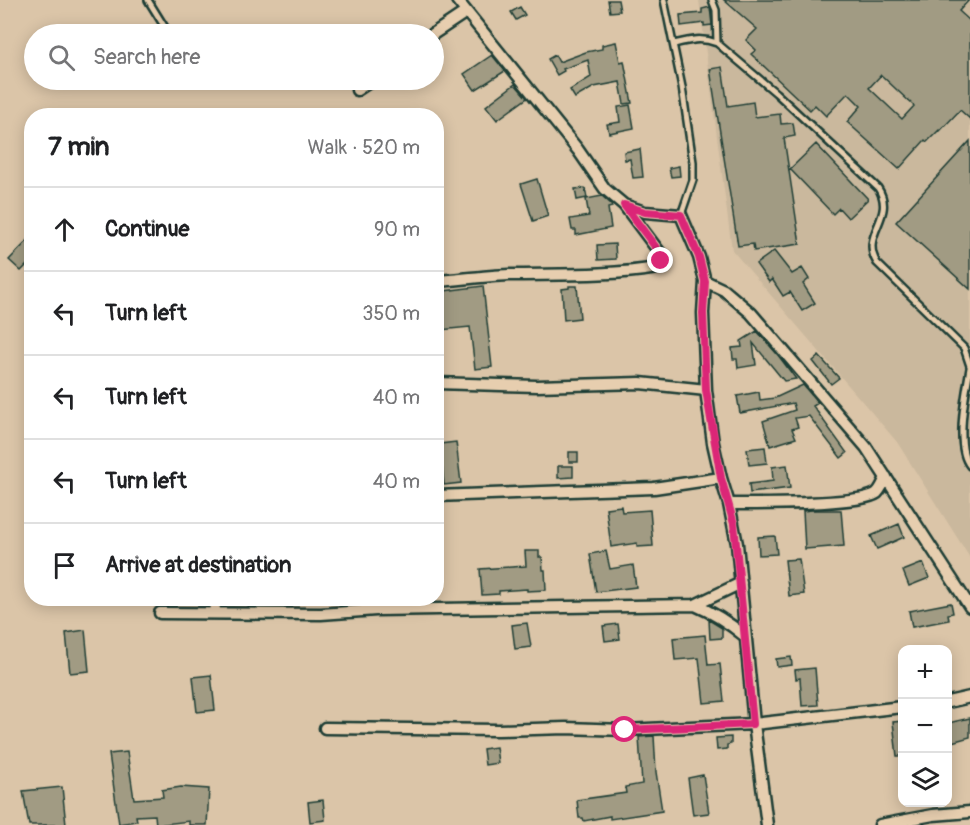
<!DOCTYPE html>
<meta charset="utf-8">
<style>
:root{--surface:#fff;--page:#f6f6f6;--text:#202124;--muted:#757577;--line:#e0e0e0}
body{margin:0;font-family:Pangolin,sans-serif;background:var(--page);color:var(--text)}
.controls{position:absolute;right:18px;bottom:18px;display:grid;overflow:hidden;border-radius:12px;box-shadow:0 3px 15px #0003}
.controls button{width:54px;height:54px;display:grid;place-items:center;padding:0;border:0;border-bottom:2px solid var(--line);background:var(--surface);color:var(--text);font:30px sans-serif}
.stop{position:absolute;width:18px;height:18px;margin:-14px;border:4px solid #db2777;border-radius:50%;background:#fff}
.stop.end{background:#db2777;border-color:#fff;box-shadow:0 2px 6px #0008}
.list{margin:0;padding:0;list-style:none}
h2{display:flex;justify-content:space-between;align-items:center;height:78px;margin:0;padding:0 24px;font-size:26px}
h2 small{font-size:20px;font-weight:400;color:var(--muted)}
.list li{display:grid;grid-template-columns:39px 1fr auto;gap:18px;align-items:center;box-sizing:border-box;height:84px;padding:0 24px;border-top:2px solid var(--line)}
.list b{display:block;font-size:22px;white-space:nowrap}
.list em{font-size:20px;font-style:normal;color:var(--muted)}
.icon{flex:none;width:33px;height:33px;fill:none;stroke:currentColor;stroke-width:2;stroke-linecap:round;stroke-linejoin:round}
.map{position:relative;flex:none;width:970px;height:825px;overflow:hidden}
.search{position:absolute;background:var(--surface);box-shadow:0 3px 15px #0003;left:24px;top:24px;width:420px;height:66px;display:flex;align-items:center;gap:15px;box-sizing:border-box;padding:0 21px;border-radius:33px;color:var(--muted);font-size:22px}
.panel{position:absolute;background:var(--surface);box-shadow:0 3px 15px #0003;left:24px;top:108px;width:420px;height:498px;border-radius:24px}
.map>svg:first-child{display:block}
.built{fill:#cab89d}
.building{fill:#a19b83;stroke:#1f3d34;stroke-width:1.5;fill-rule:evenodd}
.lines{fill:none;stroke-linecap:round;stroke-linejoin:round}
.service-casing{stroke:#1f3d34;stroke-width:10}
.minor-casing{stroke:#1f3d34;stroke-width:15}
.service{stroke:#e7ceaf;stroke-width:5}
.minor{stroke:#e7ceaf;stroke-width:10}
.route{stroke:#db2777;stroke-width:8}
</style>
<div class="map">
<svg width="970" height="825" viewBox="0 0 970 825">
<rect width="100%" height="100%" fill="#dbc5a8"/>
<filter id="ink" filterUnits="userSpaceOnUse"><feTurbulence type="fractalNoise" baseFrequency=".0167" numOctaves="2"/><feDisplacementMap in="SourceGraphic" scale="12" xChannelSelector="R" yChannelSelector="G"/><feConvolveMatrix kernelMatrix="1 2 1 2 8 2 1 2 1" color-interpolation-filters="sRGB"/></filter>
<g filter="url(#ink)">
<path class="built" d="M699,0H970V558L897,442L732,250Z"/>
<path class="building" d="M608,0H618L620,11L610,12Z
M724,0H969L959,11L970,21V119L960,110L940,131L939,130L927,142L925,140L899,169L847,122L861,106L848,93L826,116L815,105L810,110L751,54L756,50L746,40L757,29ZM881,75L914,106L902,119L869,88Z
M520,7L525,15L516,20L511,12Z
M710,7L712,25L704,26V23L681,26L680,15L702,13V9Z
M616,42L620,62L624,61L632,103L624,104L620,82L594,87L575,98L570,90L591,77L588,60L563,69L564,71L557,75L548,59L555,55L559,62L586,52L602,49V45Z
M492,55L505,71L475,90L464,74Z
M722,67L728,106L753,102L755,117L780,114L781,124L793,123L795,136L784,138L800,244L754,251L753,244L738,246L710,69Z
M515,84L527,98L497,120L486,106Z
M630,105L634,128L609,133L607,124L620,122L618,107Z
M970,141V289L896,222Z
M816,144L868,199L848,218L839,208L833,214L790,169Z
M640,149L643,177L633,178L630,159L625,160L624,152Z
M679,166L680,176L671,177L669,168Z
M537,179L548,216L533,221L521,184Z
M585,188L587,198L577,200L575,189Z
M602,196L611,204L612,207L608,208L611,228L576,235V230H572L570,219L589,216L586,199Z
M32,236V260L21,271L9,260Z
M615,244L616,259L598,260L597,245Z
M774,251L792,274L802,268L809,279L803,284L815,303L802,311L790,292L783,296L772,279L769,282L756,264Z
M483,286L492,367L475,369L470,327L440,330L436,292Z
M569,286H577L580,318L564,320L562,289L569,288Z
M757,331L778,355L796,379L784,381L753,343L756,365L738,368L737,359H733L732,348L742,347L741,341Z
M819,356L839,378L831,384L813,361Z
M803,385L818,403L813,406L847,453L841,458L809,416L795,418L798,427L792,429L796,438L770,446L763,421L795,410L793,403L740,413L737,396L759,392L760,400L775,398Z
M456,442L461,483L444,485L440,444Z
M765,447L767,463L749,465L747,449Z
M569,452H578V462H569Z
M787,465L790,488L750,493L749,484L773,481L772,467Z
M558,466H573V477L558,478Z
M621,506L622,512L650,510L653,546L637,547V543L611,547L606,508Z
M812,510H841L844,546L805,549L803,511Z
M899,524L904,537L877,549L871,536Z
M775,536L777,554L759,555L758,537Z
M525,551H539V557H542L543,570H545L546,590L527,591V589L499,591V594L482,595L480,569L526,566Z
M606,551L610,569L633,565L636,587L596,592L590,554Z
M799,559L804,594L789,596L785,560Z
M923,563L929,578L909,586L903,571Z
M951,603L953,613L948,614L949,620L912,627L909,611Z
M709,620L722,628V638L710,639Z
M527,623L531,647L515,649L512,625Z
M618,624L620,639L605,641L603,626Z
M85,630L89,671L70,673L66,633Z
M705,635L708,665L720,664L724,701L704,703L699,658L675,660L673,638Z
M791,657L792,665L777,667L776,659Z
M815,668L818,705L802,706L800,678L796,679L795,670Z
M211,675L215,710L197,712L193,677Z
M970,718V737L948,743V723Z
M903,721V756H897L893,722Z
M654,736L656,772L662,811L610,819V816L584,821L583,818H579L577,800L626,793L625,787L642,784L639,737Z
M731,737V744L727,745V749L717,750L716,738Z
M496,747L498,763L485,765L483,749Z
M127,752L134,799L163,797L162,790L181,787L209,789L207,825H189V821L156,825L155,815L136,816L137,821L119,824L109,754Z
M703,775L709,813L693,815L688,778Z
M62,787L66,825H29L23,791Z
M323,800L325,820L310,822L308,802Z"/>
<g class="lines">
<g class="service-casing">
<path id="service" d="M148,0L169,34
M664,0L682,87L693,162V180L681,215
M712,0L716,10L717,43
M674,44C690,40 701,37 717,43L776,93L878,188C897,217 859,234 877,263L964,348L970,366
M970,368C966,392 954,447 970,466"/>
</g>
<g class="minor-casing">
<path id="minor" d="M457,0L578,150L605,189L624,205L645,212L681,215L699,257L705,281L703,313L706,390L713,443L721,478L729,504
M433,34L466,12
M357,90L372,80
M440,281C463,279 486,276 509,275C558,274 608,276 657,268L661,261L660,253L624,205
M705,281L724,290L751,313L866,447L970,607
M436,383L537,386L640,383L706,390
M436,496L654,488L721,478
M214,598L215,612
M695,605C714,613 729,623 745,636
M160,613L321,614L376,610L695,605L741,583
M948,702L970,697
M325,728L498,730L566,728L625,730L754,724L902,707
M767,825L754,724L737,544L729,504C754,504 861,505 877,493C881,489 884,482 886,477
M880,825L933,815L970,812"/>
</g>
<use href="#service" class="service"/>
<use href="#minor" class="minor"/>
</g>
</g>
<g class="lines" filter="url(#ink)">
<path class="route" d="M625,730L753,724L734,524L721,478L706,390L703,313L705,281L699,257L681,215L645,212L624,205L660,253L661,261"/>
</g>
</svg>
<div class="controls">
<button>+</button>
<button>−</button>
<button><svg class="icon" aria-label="layers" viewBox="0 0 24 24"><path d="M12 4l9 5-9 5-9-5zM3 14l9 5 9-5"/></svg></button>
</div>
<div class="stop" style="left:625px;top:730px"></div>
<div class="stop end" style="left:661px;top:261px"></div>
<div class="search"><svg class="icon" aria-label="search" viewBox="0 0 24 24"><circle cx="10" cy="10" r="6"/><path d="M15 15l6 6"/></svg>Search here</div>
<section class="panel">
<h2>7 min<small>Walk · 520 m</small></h2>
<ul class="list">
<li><svg class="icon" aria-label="ahead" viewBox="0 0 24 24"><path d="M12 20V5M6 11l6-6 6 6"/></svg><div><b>Continue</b></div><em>90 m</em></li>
<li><svg class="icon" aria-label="left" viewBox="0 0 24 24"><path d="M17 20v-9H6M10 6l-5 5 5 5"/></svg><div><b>Turn left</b></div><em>350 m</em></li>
<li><svg class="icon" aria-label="left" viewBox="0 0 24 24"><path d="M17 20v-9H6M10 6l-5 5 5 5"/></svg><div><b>Turn left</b></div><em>40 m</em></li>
<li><svg class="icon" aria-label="left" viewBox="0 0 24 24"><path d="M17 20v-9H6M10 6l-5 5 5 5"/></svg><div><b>Turn left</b></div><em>40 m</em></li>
<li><svg class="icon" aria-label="arrive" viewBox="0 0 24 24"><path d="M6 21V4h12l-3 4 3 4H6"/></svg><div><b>Arrive at destination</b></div></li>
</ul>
</section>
</div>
